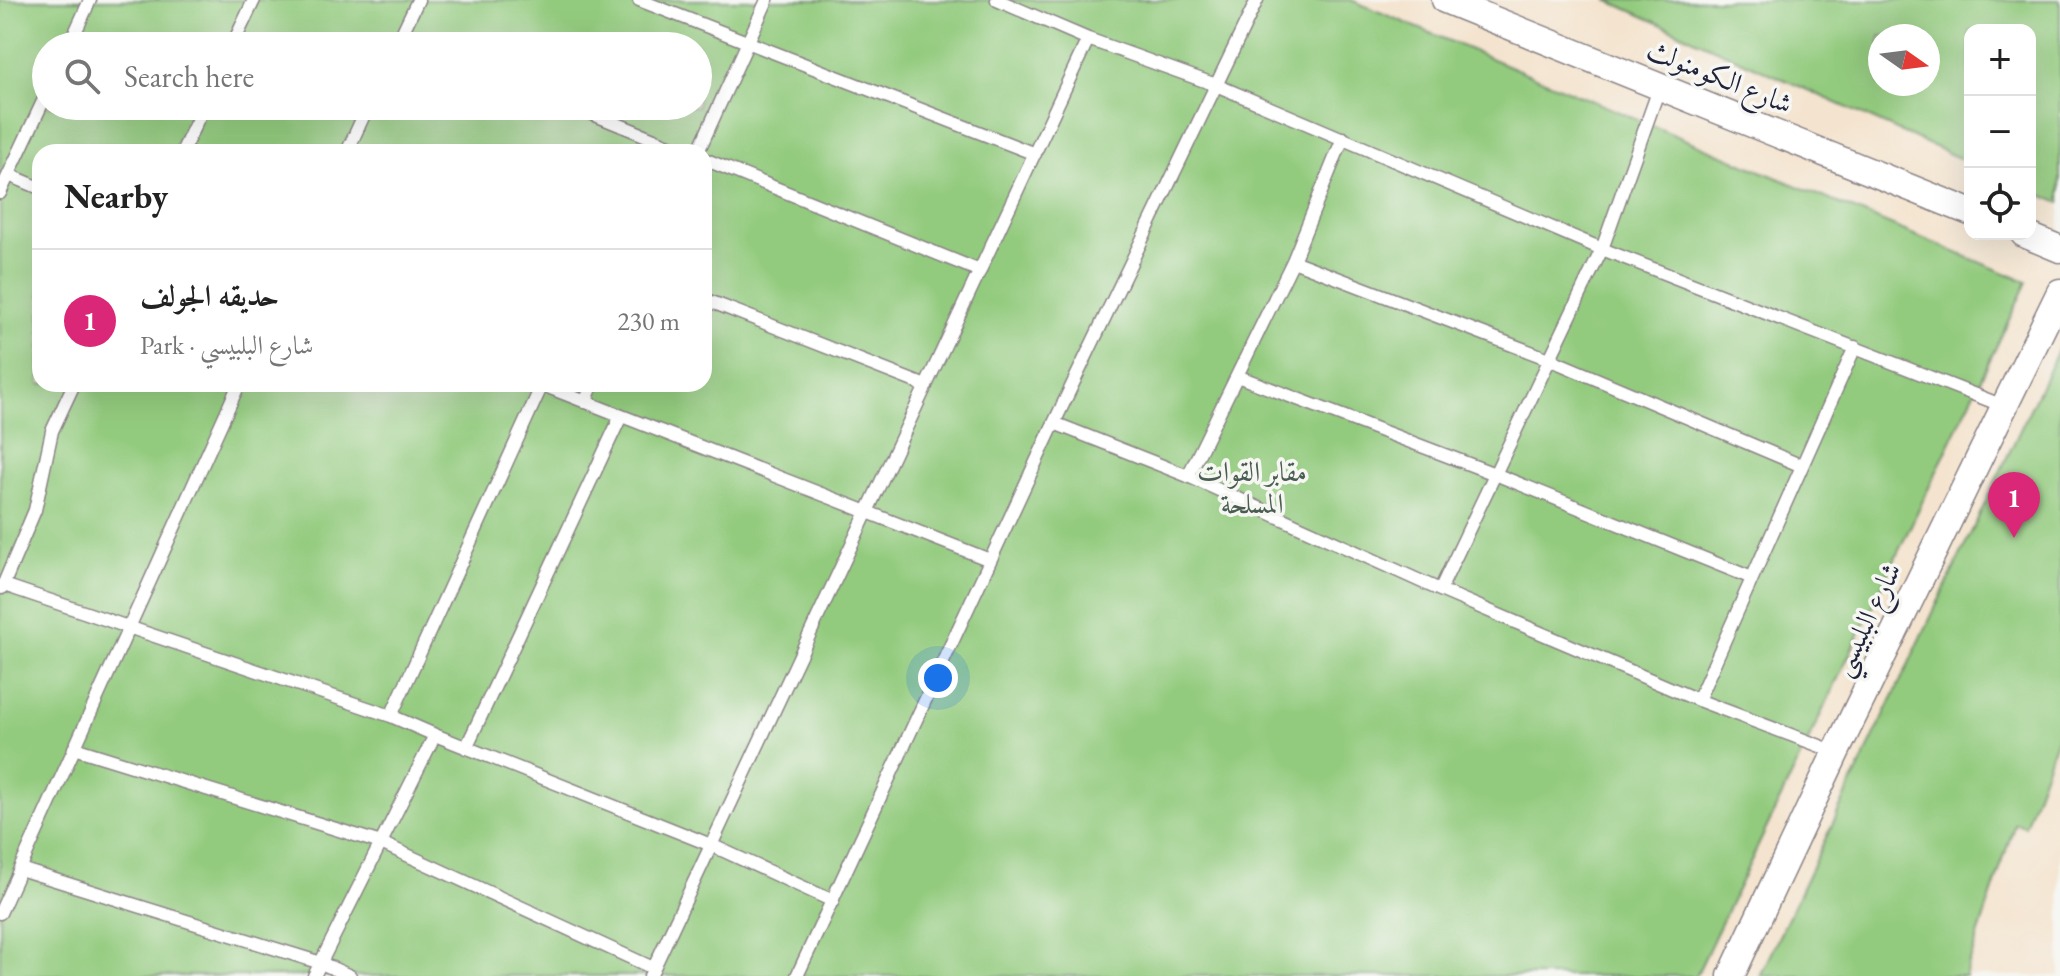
<!DOCTYPE html>
<meta charset="utf-8">
<style>
:root{--surface:#fff;--page:#f2f2f2;--text:#222;--muted:#767676;--line:#e0e0e0;--accent:#db2777}
body{margin:0;font-family:"EB Garamond",Amiri,serif;background:var(--page);color:var(--text)}
.controls{position:absolute;right:24px;top:24px;display:grid;overflow:hidden;border-radius:16px;box-shadow:0 8px 32px #0002}
.controls button{width:72px;height:72px;display:grid;place-items:center;padding:0;border:0;border-bottom:2px solid var(--line);background:var(--surface);color:var(--text);font:40px sans-serif}
.compass{position:absolute;left:1868px;top:24px;width:72px;height:72px;border-radius:50%;background:var(--surface);box-shadow:0 8px 32px #0002;rotate:104deg}
.you{position:absolute;left:938px;top:678px;width:28px;height:28px;margin:-20px;border:6px solid #fff;border-radius:50%;background:#1a73e8;box-shadow:0 0 0 12px #1a73e833}
.badge{display:grid;place-items:center;width:52px;height:52px;border-radius:50%;background:var(--accent);color:#fff;font-size:26px;font-weight:700}
.pin{position:absolute;translate:-50% -66px;filter:drop-shadow(0 2px 4px #0008)}
.pin::after{content:'';position:absolute;top:42px;width:28px;height:24px;background:inherit;clip-path:polygon(0 0,100% 0,50% 100%)}
.list{margin:0;padding:0;list-style:none}
h2{display:flex;justify-content:space-between;align-items:center;height:104px;margin:0;padding:0 32px;font-size:34px}
h2 small{font-size:26px;font-weight:400;color:var(--muted)}
.list li{display:grid;grid-template-columns:52px 1fr auto;gap:24px;align-items:center;box-sizing:border-box;height:144px;padding:0 32px;border-top:2px solid var(--line)}
.list b{display:block;font-size:30px;white-space:nowrap}
.list p{margin:0;font-size:26px;white-space:nowrap;color:var(--muted)}
.list em{font-size:26px;font-style:normal;color:var(--muted)}
.icon{flex:none;width:44px;height:44px;fill:none;stroke:currentColor;stroke-width:2;stroke-linecap:round;stroke-linejoin:round}
.map{position:relative;flex:none;width:2060px;height:976px;overflow:hidden}
.search{position:absolute;background:var(--surface);box-shadow:0 8px 32px #0002;left:32px;top:32px;width:680px;height:88px;display:flex;align-items:center;gap:20px;box-sizing:border-box;padding:0 28px;border-radius:44px;color:var(--muted);font-size:30px}
.panel{position:absolute;background:var(--surface);box-shadow:0 8px 32px #0002;left:32px;top:144px;width:680px;height:248px;border-radius:24px}
.map>svg:first-child{display:block}
.green{fill:#93cb7e;stroke:#5a765c;stroke-width:2;fill-rule:evenodd}
.lines{fill:none;stroke-linecap:round;stroke-linejoin:round}
.service-casing{stroke:#8b8385;stroke-width:15}
.minor-casing{stroke:#8b8385;stroke-width:29}
.service{stroke:#fff;stroke-width:12}
.minor{stroke:#fff;stroke-width:26}
.labels{text-anchor:middle;stroke-width:7;stroke-linejoin:round;paint-order:stroke}
.street-label{font-size:28px;fill:#22223b;stroke:#f6f6f2}
.park-label{font-size:28px;fill:#4a5d52;stroke:#f6f6f2}
</style>
<div class="map">
<svg width="2060" height="976" viewBox="0 0 2060 976">
<rect width="100%" height="100%" fill="#f6f6f2"/>
<filter id="ink" filterUnits="userSpaceOnUse"><feTurbulence type="fractalNoise" baseFrequency=".0125" numOctaves="2"/><feDisplacementMap in="SourceGraphic" scale="16" xChannelSelector="R" yChannelSelector="G"/><feConvolveMatrix kernelMatrix="1 2 1 2 8 2 1 2 1" color-interpolation-filters="sRGB"/></filter>
<filter id="wash" filterUnits="userSpaceOnUse"><feTurbulence type="fractalNoise" baseFrequency=".006" numOctaves="4" result="noise"/><feDisplacementMap in="SourceGraphic" scale="32" xChannelSelector="R" yChannelSelector="G"/><feGaussianBlur stdDeviation="1.8" result="paint"/><feColorMatrix in="noise" values="0 0 0 0 0 0 0 0 0 0 0 0 0 0 0 0 0 1.4 0 .05"/><feComposite in="paint" operator="in"/></filter>
<g filter="url(#wash)">
<rect width="100%" height="100%" fill="#f4e4cf"/>
<path class="green" d="M0,0H1351L2027,282L1696,976H0ZM46,46H698V106H46ZM40,152H704V384H40Z
M1607,0H2060V203L2030,190V30H1970V163ZM1880,36H1928V84H1880Z
M2060,346V730L2025,826L2015,823L1965,976H1760Z"/>
</g>
<g filter="url(#ink)">
<g class="lines">
<g class="service-casing">
<path id="service" d="M639,0L1035,154
M997,0L1088,39L1216,85L1602,249L2006,407
M401,36L425,46
M69,46L90,0
M232,46L254,0
M396,46L418,0
M573,106L686,152
M182,152L204,106
M347,152L368,106
M698,152L767,0
M704,159L980,271
M9,175L40,188
M0,193L46,95
M1293,261L1549,359L1802,466
M704,299L926,386
M1237,376L1495,474L1752,578
M540,384L990,560
M585,402L593,384
M1054,423L1188,476L1440,590L1698,700L1836,752
M1188,476L1293,261L1343,138
M4,585L391,716L542,385
M2,588L35,510L52,431L74,384
M1440,590L1602,249L1660,86
M1698,700L1855,347
M435,735L711,845L833,901
M74,748L381,843L653,968
M466,748L621,416
M20,869L321,963L350,976
M0,913L239,384
M314,976L435,735L391,716
M650,976L1088,39
M797,976L1054,423L1257,0"/>
</g>
<g class="minor-casing">
<path id="minor" d="M1445,0L1970,212
M2024,234L2060,249
M1731,976L1836,752L2060,292"/>
</g>
<use href="#service" class="service"/>
<use href="#minor" class="minor"/>
</g>
</g>
<g class="labels">
<g class="street-label">
<text transform="translate(1720 76) rotate(22)" y="10">شارع الكومنولث</text>
<text transform="translate(1866 619) rotate(-64)" y="10">شارع البلبيسي</text>
</g>
<g class="park-label">
<text x="1252" y="481">مقابر القوات<tspan x="1252" dy="32">المسلحة</tspan></text>
</g>
</g>
</svg>
<div class="controls">
<button>+</button>
<button>−</button>
<button><svg class="icon" aria-label="locate" viewBox="0 0 24 24"><circle cx="12" cy="12" r="6"/><path d="M12 2v4M12 18v4M2 12h4M18 12h4"/></svg></button>
</div>
<svg class="compass" viewBox="-18 -18 36 36"><path d="M0-13l5 13h-10z" fill="#e53935"/><path d="M0 13l5-13h-10z" fill="#767676"/></svg>
<div class="you"></div>
<div class="pin badge" style="left:2014px;top:538px">1</div>
<div class="search"><svg class="icon" aria-label="search" viewBox="0 0 24 24"><circle cx="10" cy="10" r="6"/><path d="M15 15l6 6"/></svg>Search here</div>
<section class="panel">
<h2>Nearby<small></small></h2>
<ul class="list">
<li><span class="badge">1</span><div><b>حديقه الجولف</b><p>Park · شارع البلبيسي</p></div><em>230 m</em></li>
</ul>
</section>
</div>
